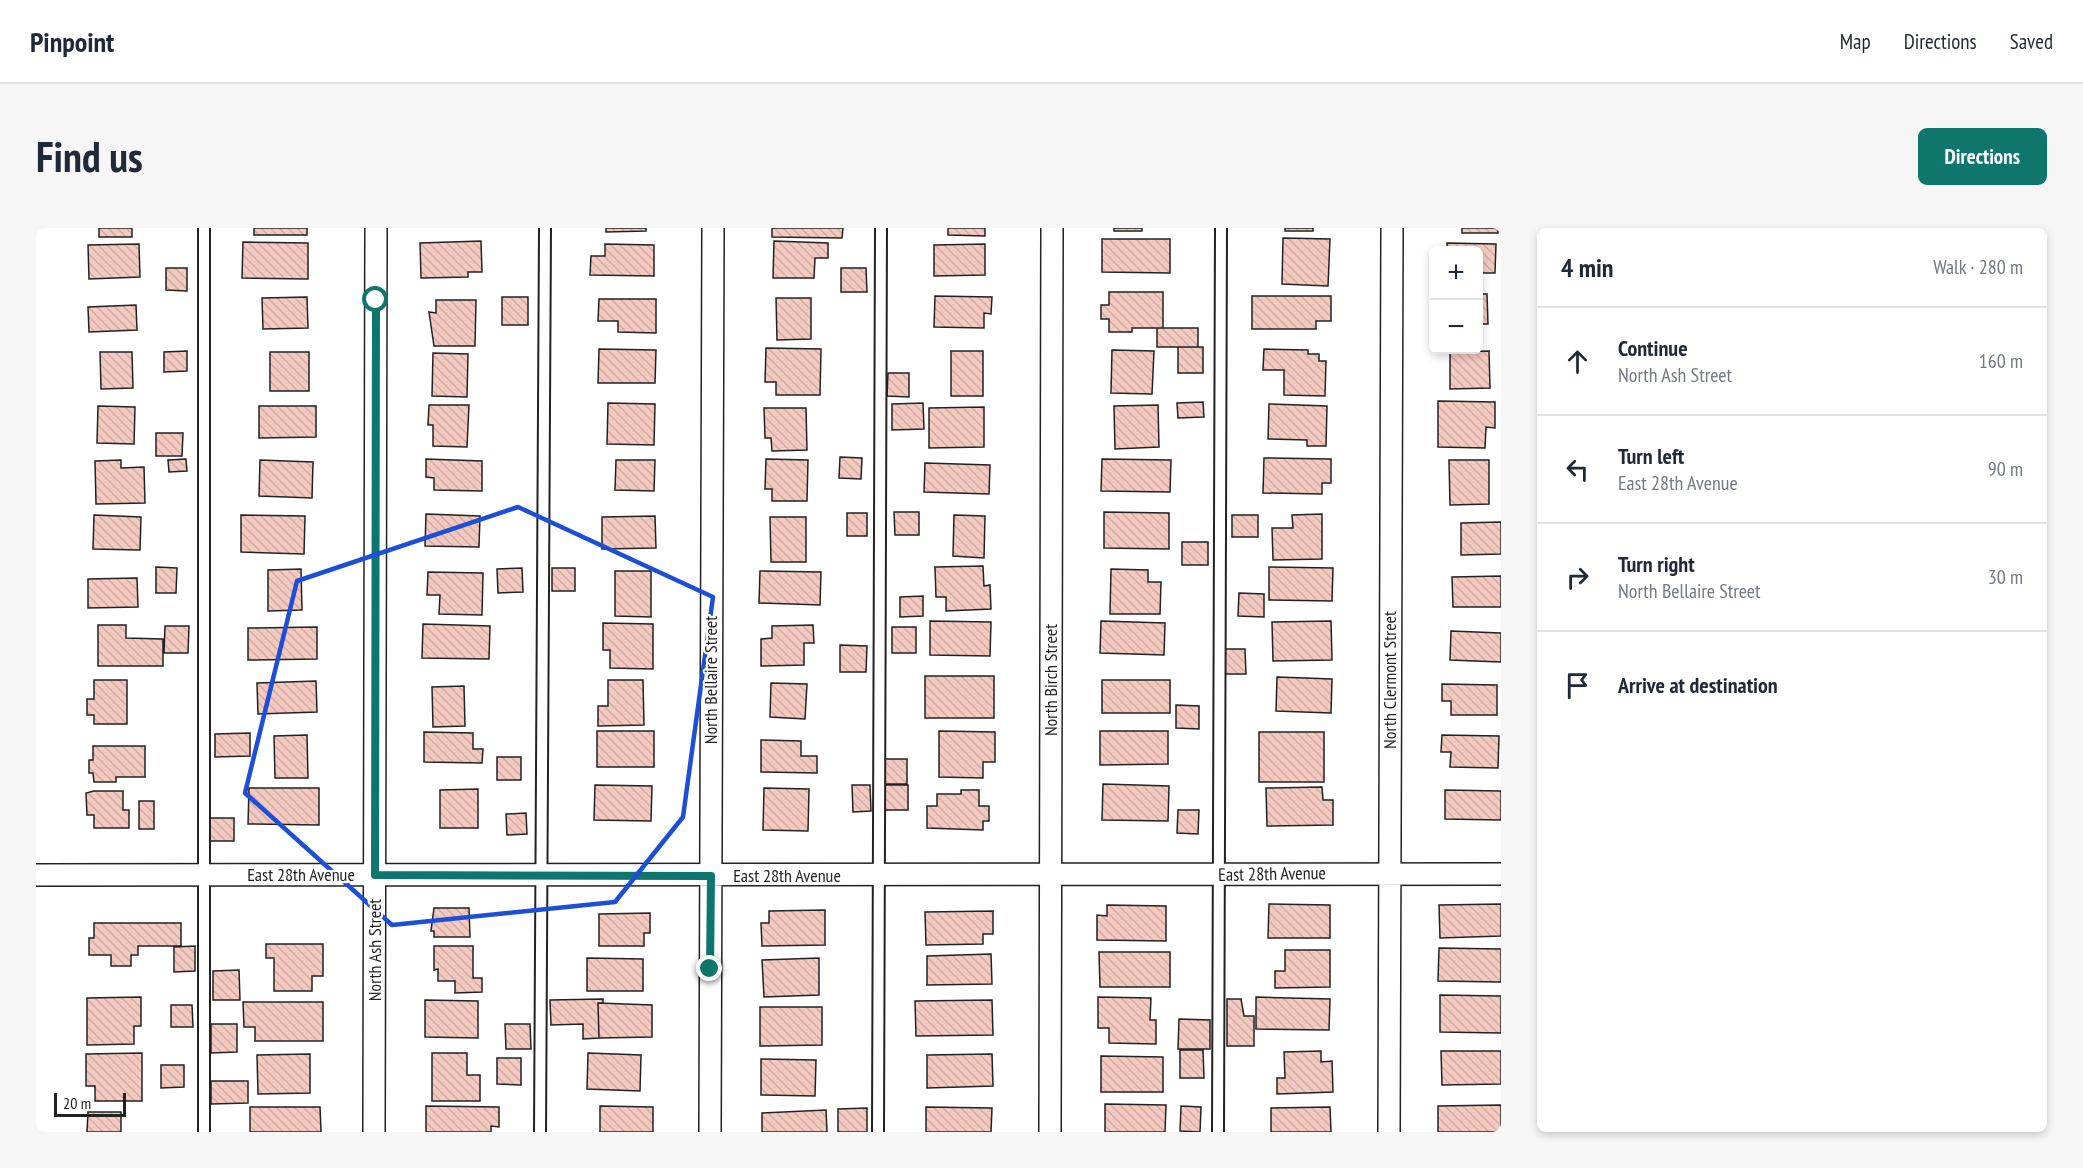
<!DOCTYPE html>
<meta charset="utf-8">
<style>
:root{--surface:#fff;--page:#f6f6f7;--text:#1f2937;--muted:#747a83;--line:#e0e1e3;--accent:#0f766e}
body{margin:0;font-family:"PT Sans Narrow",sans-serif;background:var(--page);color:var(--text)}
.controls{position:absolute;right:18px;top:18px;display:grid;overflow:hidden;border-radius:9px;box-shadow:0 3px 9px #0003}
.controls button{width:54px;height:54px;display:grid;place-items:center;padding:0;border:0;border-bottom:2px solid var(--line);background:var(--surface);color:var(--text);font:30px sans-serif}
.scale{position:absolute;left:18px;bottom:15px;width:72px;box-sizing:border-box;padding-left:6px;border:3px solid #222;border-top:0;font-size:16px;line-height:21px;white-space:nowrap;color:#222;-webkit-text-stroke:4px #fff;paint-order:stroke}
.stop{position:absolute;width:18px;height:18px;margin:-14px;border:4px solid #0f766e;border-radius:50%;background:#fff}
.stop.end{background:#0f766e;border-color:#fff;box-shadow:0 2px 6px #0008}
.list{margin:0;padding:0;list-style:none}
h2{display:flex;justify-content:space-between;align-items:center;height:78px;margin:0;padding:0 24px;font-size:26px}
h2 small{font-size:20px;font-weight:400;color:var(--muted)}
.list li{display:grid;grid-template-columns:39px 1fr auto;gap:18px;align-items:center;box-sizing:border-box;height:108px;padding:0 24px;border-top:2px solid var(--line)}
.list b{display:block;font-size:22px;white-space:nowrap}
.list p{margin:0;font-size:20px;white-space:nowrap;color:var(--muted)}
.list em{font-size:20px;font-style:normal;color:var(--muted)}
.icon{flex:none;width:33px;height:33px;fill:none;stroke:currentColor;stroke-width:2;stroke-linecap:round;stroke-linejoin:round}
.map{position:relative;flex:none;width:1465px;height:904px;overflow:hidden;border-radius:9px}
header{display:flex;align-items:center;gap:36px;box-sizing:border-box;height:84px;padding:0 30px;background:var(--surface);border-bottom:2px solid var(--line)}
header strong{font-size:28px}
nav{display:flex;gap:33px;margin-inline-start:auto;font-size:21px}
.intro{display:flex;align-items:center;justify-content:space-between;box-sizing:border-box;height:144px;padding:0 36px}
h1{margin:0;font-size:42px}
.button{padding:15px 27px;border-radius:9px;background:var(--accent);color:#fff;font-size:21px;font-weight:700}
main{display:flex;gap:36px;padding:0 36px}
aside{flex:1;background:var(--surface);border-radius:9px;box-shadow:0 3px 9px #0003}
.map>svg:first-child{display:block}
.building{fill:url(#building-back-hatch);stroke:#222;stroke-width:1.5}
.lines{fill:none;stroke-linecap:round;stroke-linejoin:round}
.lane-casing{stroke:#222;stroke-width:14}
.street-casing{stroke:#222;stroke-width:24}
.lane{stroke:#fff;stroke-width:10}
.street{stroke:#fff;stroke-width:21}
.route{stroke:#0f766e;stroke-width:8}
.marked{fill:none;stroke:#1d4ed8;stroke-width:4.5;stroke-linejoin:round}
.labels{text-anchor:middle;stroke-width:4.5;stroke-linejoin:round;paint-order:stroke}
.street-label{font-size:18px;fill:#222;stroke:#fff}
</style>
<header>
<strong>Pinpoint</strong>
<nav><a>Map</a><a>Directions</a><a>Saved</a></nav>
</header>
<div class="intro"><h1>Find us</h1><a class="button">Directions</a></div>
<main>
<div class="map">
<svg width="1465" height="904" viewBox="0 0 1465 904">
<defs>
<pattern id="building-back-hatch" width="6" height="6" patternUnits="userSpaceOnUse" patternTransform="scale(1.5)"><rect width="6" height="6" fill="#f3c9c0"/><path d="M-1 5l2 2M0 0l6 6M5-1l2 2" fill="none" stroke="#d0aca5"/></pattern>
</defs>
<rect width="100%" height="100%" fill="#fff"/>
<path class="building" d="M63,0H96V9H63Z
M218,0H271V7H218Z
M570,0H610V3L570,4Z
M736,0H807L806,10L736,9Z
M912,0H949V8L912,7Z
M1078,0H1106V3H1078Z
M1249,0H1277V3H1249Z
M1426,0H1462V5H1426Z
M1247,10L1294,11L1292,58L1246,56Z
M1066,11H1134V45L1066,44Z
M445,13L446,44H432V49L385,50L384,15Z
M738,13L792,15V30H779L778,50H737Z
M207,14L272,15V51L206,50Z
M1411,15L1460,16L1459,45H1442V22H1411Z
M103,16L104,49L53,51L52,17Z
M569,16L618,17V48L554,47L555,28H569Z
M949,16V47L898,48V17Z
M130,40H151V63L130,62Z
M805,40H830L831,64H805Z
M1073,64H1127V100H1096V104H1073V91H1065V77H1073Z
M1442,66H1451L1452,96H1442Z
M899,68L956,69L955,86L948,85V100L898,99Z
M1216,68H1295V93H1280V101H1216Z
M271,69L272,100L227,101L226,70Z
M466,69H492V97H466Z
M740,70H775V111L741,112Z
M563,71H620V105L582,104V93H562Z
M400,72H440L439,118H398L393,84L400,85Z
M100,77L101,102L53,104L52,79Z
M1121,100H1162V119H1121Z
M1142,119H1167V145H1142Z
M730,120L785,121L784,167H740V154H729Z
M563,121L620,122L619,155H562Z
M1228,121L1272,122V126H1283V133H1290L1289,168L1248,167V142H1227Z
M1076,122L1118,123L1116,166L1075,165Z
M151,123V143L128,144V124Z
M915,123H947V168H915Z
M1453,123L1454,160L1414,161V124Z
M64,124H96L97,160L65,161Z
M234,124H273V163H234Z
M397,125L432,126L431,169L396,168Z
M852,145H873V169L851,168Z
M1402,173L1459,174V200L1450,199L1449,220L1402,219Z
M1167,174L1168,189L1142,190L1141,175Z
M572,175L619,176L618,217L571,216Z
M887,175L888,201L856,202V176Z
M1233,176L1291,178L1290,218H1271V212L1232,211Z
M393,177H433L431,219L397,218V197H392Z
M1122,177L1123,219L1079,221L1078,178Z
M62,178L99,179L98,216L61,215Z
M223,178H280V209L223,210Z
M948,179V219L893,220V180Z
M728,180H770L771,222L736,223L735,210H729Z
M120,205H147L146,228H120Z
M804,229L826,230L825,251L803,250Z
M1228,230L1295,231V255H1286V266L1227,265Z
M150,231L151,243L133,244L132,232Z
M390,231L446,233V263L398,262V250L390,249Z
M730,231L772,232L771,273H736V261H729Z
M1066,231L1135,232L1134,264L1065,263Z
M85,232V240L108,239L109,275L60,276L59,233Z
M224,232L277,234L276,270L223,268Z
M580,232H619L618,263L579,262Z
M1413,232H1453V276L1414,277Z
M889,235L954,237L953,266L888,264Z
M858,284H883V307H859Z
M1068,284L1133,285V321L1068,320Z
M811,285H831V308H811Z
M390,286L444,288L443,319L389,318Z
M1286,286V331L1237,332L1236,300H1257L1256,287Z
M58,287L105,289L104,322L57,321Z
M205,287L269,288L268,326L205,324Z
M918,287L949,288L948,330L917,328Z
M1196,287H1222V309H1196Z
M619,288L620,320L566,321V289Z
M734,289H770V334H735Z
M1465,294V326L1425,327V295Z
M1146,314H1172V337H1146Z
M947,338L948,358L954,357L955,381L910,383V369H900L899,339Z
M120,339L141,340L140,365H120Z
M1233,339L1297,340L1296,373L1233,372Z
M486,340L487,364L462,365L461,341Z
M516,340H539V363H516Z
M265,341L266,382L232,383V342Z
M1075,341L1112,342V354H1125L1124,386H1074Z
M579,343H615V389L579,388Z
M724,343L785,344L784,377L723,375Z
M392,344L447,345L446,387L403,386L404,367H391Z
M1465,348V379H1417L1416,349Z
M101,350L102,379L52,380V351Z
M1203,365L1228,366V389L1202,388Z
M887,368V388L864,389V369Z
M894,393L955,394L954,428L894,427Z
M1065,393L1129,395L1128,427L1064,425Z
M1295,393L1296,432L1237,433L1236,394Z
M567,395L617,396V441L574,440V422H567Z
M387,396L454,398L453,431L386,430Z
M62,397H90V410L127,411V438H62Z
M777,397L778,415H768V437L725,438V411L736,410V398Z
M129,398H153L152,425H128Z
M281,399V431L212,432V400Z
M856,399H880V425H856Z
M1415,403L1465,405V434L1414,432Z
M804,417L831,418L830,444H804Z
M1185,421H1209L1210,446H1185Z
M889,448H958V490H889Z
M1241,449L1296,451L1295,485L1240,483Z
M58,452H91V496H58V487H51V471H58Z
M572,452H607L608,497L562,498V478H572Z
M1066,452H1134V485H1066Z
M280,453L281,484L222,486L221,455Z
M735,455L771,456L769,491L734,489Z
M1406,456L1461,457V487H1415V473H1406Z
M428,458L429,498L397,499L396,459Z
M1140,477L1163,478V501L1140,500Z
M561,503H618V539H561Z
M903,503L959,504V534H947V550L903,549Z
M1064,503H1132V536L1064,537Z
M388,504L437,505V521H447L446,535L388,534Z
M1223,504H1288V554H1223Z
M214,505V528L179,529V506Z
M271,507L272,550H239L238,508Z
M1406,507L1463,508L1462,540L1414,539L1415,524H1405Z
M725,512L765,513V528H781V545L725,544Z
M57,518H109V549H80V554H58L57,545H53V532H57Z
M461,529H485V552H461Z
M846,531H871V556H846Z
M1067,556L1133,558L1132,593L1066,592Z
M559,557L616,558L615,593L558,592Z
M816,557H834L835,583L817,584Z
M847,557H872V582H847Z
M1286,559L1287,572H1297V597L1231,598L1230,560Z
M213,560H283V597L212,596Z
M728,560L773,561L772,603L727,602Z
M442,561V600H404V562Z
M925,562H943V578H953V593H947V602L891,600V578H901V566H925Z
M1409,562L1465,563V592L1409,591Z
M58,563H87V582H93V600H58V587H51L50,565Z
M103,573H118V601H103Z
M1142,582H1163L1162,606L1141,605Z
M490,585L491,606L471,607L470,586Z
M171,590H198V613H171Z
M1233,676L1294,677V710H1232Z
M1465,676V708L1404,710L1403,677Z
M1071,677L1130,678V713L1061,712V687L1071,688Z
M398,680H433L434,709H398V703H395Z
M789,682V717L726,718L725,695H733V683Z
M957,683V706H947V716L890,717L889,684Z
M614,685V705H608V718H563V686Z
M58,695H145V718H102V727H95V738H75V727H53V710H58Z
M230,716H287V748H276V763H238V730H230Z
M159,718V743L138,744V719Z
M398,718H437V750H446V764L419,765V753H402V741L398,742Z
M1403,720L1465,721V754L1402,753Z
M1249,722H1294V759L1239,760V743H1249Z
M1063,724H1134V759H1064Z
M955,726L956,756L891,757V728Z
M551,730L607,731V763H551Z
M783,730V767L728,769L726,732Z
M203,742L204,772H177V743Z
M1404,767L1465,768V805L1404,804Z
M105,769V798H98V816L51,817V770Z
M1062,769L1115,770L1114,792H1120V816L1073,815V800H1062Z
M1220,769L1294,771L1293,802L1220,801Z
M567,771V775H562L563,810L547,811V796L515,797L514,772Z
M1191,771H1205L1208,788H1218V818H1191Z
M389,772L442,773V810L389,809Z
M956,772L957,807L880,808L879,773Z
M207,774H287V813H219V799H208Z
M562,775L616,777V809L563,810Z
M135,777H156L157,799H135Z
M724,779H786V817L724,818Z
M1143,791L1174,792V821H1142Z
M175,796H201V824L175,825Z
M469,796H494L495,821H470Z
M1144,822H1167L1168,850H1144Z
M1285,823V834L1296,833L1297,864L1241,866V850H1249L1248,824Z
M1405,823H1465V856L1406,857Z
M106,825V873H59V858H50V826Z
M396,825H431V847H444V873H396Z
M552,825L605,827L604,863L551,861Z
M274,826V865L222,866L221,827Z
M956,826L957,858L891,860V827Z
M1065,828L1127,829V864H1065Z
M461,830H485V857L461,856Z
M725,831L780,832L779,868L725,867Z
M125,837H148V859L125,860Z
M175,853H212V875L175,876Z
M1069,876L1130,877L1129,904H1069Z
M1465,877V904H1402V878Z
M390,878L463,879V899L455,898V904H390Z
M564,878L617,879V904H564Z
M1145,878L1165,879L1164,904L1144,903Z
M214,879H284L285,904H214Z
M890,879L956,880L955,904H890Z
M1294,879L1295,904H1235V880Z
M831,880V904H802V881Z
M790,882L791,904H726V885Z
M52,884H85V904H51Z"/>
<g class="lines">
<g class="lane-casing">
<path id="lane" d="M168,0V904
M504,904L509,0
M842,904L845,0
M1182,904L1185,0"/>
</g>
<g class="street-casing">
<path id="street" d="M0,647L1465,646
M338,904L340,0
M674,904L677,0
M1014,904L1016,0
M1353,904L1356,0"/>
</g>
<use href="#lane" class="lane"/>
<use href="#street" class="street"/>
</g>
<g class="lines">
<path class="route" d="M340,72L339,647L675,648L674,741"/>
</g>
<path class="marked" d="M482,279L677,369L647,589L579,674L356,697L209,565L261,353Z"/>
<g class="labels">
<g class="street-label">
<text transform="translate(675 452) rotate(-90)" y="6">North Bellaire Street</text>
<text transform="translate(1015 452) rotate(-90)" y="6">North Birch Street</text>
<text transform="translate(1354 452) rotate(-90)" y="6">North Clermont Street</text>
<text transform="translate(1236 646) rotate(-1)" y="6">East 28th Avenue</text>
<text x="265" y="653">East 28th Avenue</text>
<text x="751" y="654">East 28th Avenue</text>
<text transform="translate(339 722) rotate(-90)" y="6">North Ash Street</text>
</g>
</g>
</svg>
<div class="controls">
<button>+</button>
<button>−</button>
</div>
<div class="scale">20 m</div>
<div class="stop" style="left:340px;top:72px"></div>
<div class="stop end" style="left:674px;top:741px"></div>
</div>
<aside>
<h2>4 min<small>Walk · 280 m</small></h2>
<ul class="list">
<li><svg class="icon" aria-label="ahead" viewBox="0 0 24 24"><path d="M12 20V5M6 11l6-6 6 6"/></svg><div><b>Continue</b><p>North Ash Street</p></div><em>160 m</em></li>
<li><svg class="icon" aria-label="left" viewBox="0 0 24 24"><path d="M17 20v-9H6M10 6l-5 5 5 5"/></svg><div><b>Turn left</b><p>East 28th Avenue</p></div><em>90 m</em></li>
<li><svg class="icon" aria-label="right" viewBox="0 0 24 24"><path d="M7 20v-9h11M14 6l5 5-5 5"/></svg><div><b>Turn right</b><p>North Bellaire Street</p></div><em>30 m</em></li>
<li><svg class="icon" aria-label="arrive" viewBox="0 0 24 24"><path d="M6 21V4h12l-3 4 3 4H6"/></svg><div><b>Arrive at destination</b></div></li>
</ul>
</aside>
</main>
